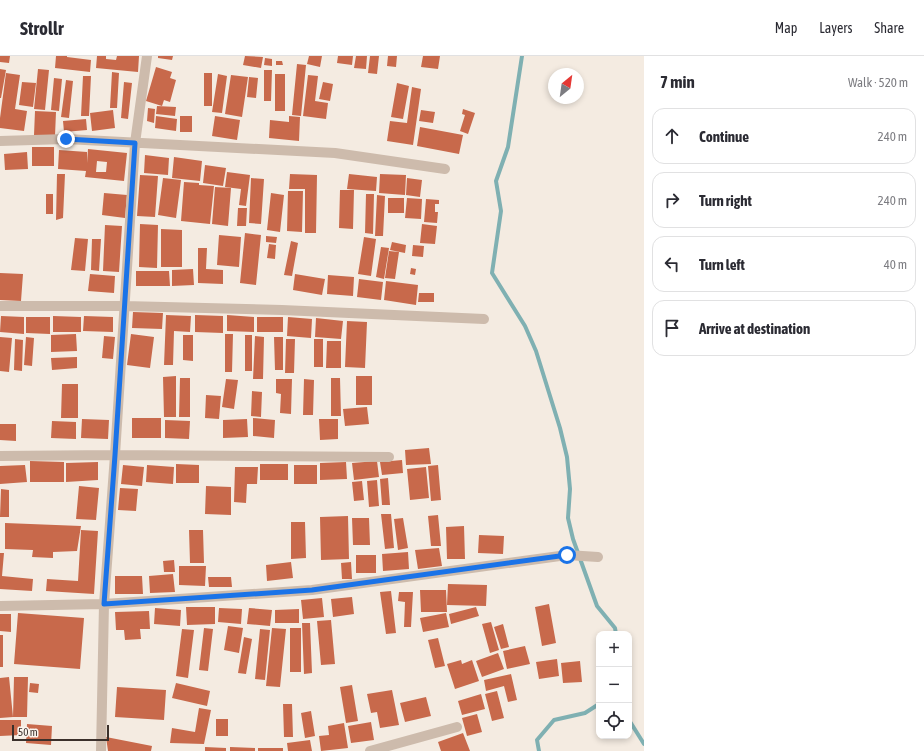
<!DOCTYPE html>
<meta charset="utf-8">
<style>
:root{--surface:#fff;--page:#f2f2f3;--text:#2b2b33;--muted:#7c7c81;--line:#e1e1e2}
body{margin:0;font-family:"Asap Condensed",sans-serif;background:var(--page);color:var(--text)}
.controls{position:absolute;right:12px;bottom:12px;display:grid;overflow:hidden;border-radius:8px;box-shadow:0 2px 6px #0003}
.controls button{width:36px;height:36px;display:grid;place-items:center;padding:0;border:0;border-bottom:1px solid var(--line);background:var(--surface);color:var(--text);font:20px sans-serif}
.compass{position:absolute;left:548px;top:12px;width:36px;height:36px;border-radius:50%;background:var(--surface);box-shadow:0 2px 6px #0003;rotate:29deg}
.scale{position:absolute;left:12px;bottom:10px;width:97px;box-sizing:border-box;padding-left:4px;border:2px solid #3b302b;border-top:0;font-size:11px;line-height:14px;white-space:nowrap;color:#3b302b;-webkit-text-stroke:3px #fbf5ee;paint-order:stroke}
.stop{position:absolute;width:12px;height:12px;margin:-9px;border:3px solid #1a73e8;border-radius:50%;background:#fff}
.stop.end{background:#1a73e8;border-color:#fff;box-shadow:0 1px 4px #0008}
.list{margin:0;padding:0;list-style:none}
h2{display:flex;justify-content:space-between;align-items:center;height:52px;margin:0;padding:0 16px;font-size:17px}
h2 small{font-size:13px;font-weight:400;color:var(--muted)}
.list li{display:grid;grid-template-columns:26px 1fr auto;gap:12px;align-items:center;box-sizing:border-box;height:56px;margin:0 8px 8px;padding:0 8px;border:1px solid var(--line);border-radius:12px}
.list b{display:block;font-size:15px;white-space:nowrap}
.list em{font-size:13px;font-style:normal;color:var(--muted)}
.icon{flex:none;width:22px;height:22px;fill:none;stroke:currentColor;stroke-width:2;stroke-linecap:round;stroke-linejoin:round}
.map{position:relative;flex:none;width:644px;height:695px;overflow:hidden}
header{display:flex;align-items:center;gap:24px;box-sizing:border-box;height:56px;padding:0 20px;background:var(--surface);border-bottom:1px solid var(--line)}
header strong{font-size:19px}
nav{display:flex;gap:22px;margin-inline-start:auto;font-size:14px}
main{display:flex}
aside{flex:1;background:var(--surface)}
.map>svg:first-child{display:block}
.lines{fill:none;stroke-linecap:round;stroke-linejoin:round}
.stream{stroke:#7fb0b2;stroke-width:4}
.building{fill:#c8694b;fill-rule:evenodd}
.minor{stroke:#cdbbac;stroke-width:10}
.route{stroke:#1a73e8;stroke-width:5}
</style>
<header>
<strong>Strollr</strong>
<nav><a>Map</a><a>Layers</a><a>Share</a></nav>
</header>
<main>
<div class="map">
<svg width="644" height="695" viewBox="0 0 644 695">
<rect width="100%" height="100%" fill="#f4ebe1"/>
<g class="lines">
<path class="stream" d="M522,0L508,91L496,125L501,155L492,217L525,270L536,295L560,372L567,401L570,433L568,462L573,483L597,550L615,572L616,578
M629,664L644,688
M539,695L537,684L554,664L585,657L599,648"/>
</g>
<path class="building" d="M0,0H10L9,7L0,6Z
M56,0H67V1L91,4L90,16L55,12Z
M97,0H106V3L116,4L117,0H139L138,16L96,12Z
M158,0H173L172,4L158,2Z
M245,0L263,1L261,12L243,9Z
M309,0H322L320,11L307,8Z
M338,0H353L352,9L337,7Z
M356,0H367L366,13L354,12Z
M370,0H379L377,18L368,17Z
M388,0H397L396,11L387,10Z
M423,0H440L438,13L421,11Z
M265,2L272,3V10L264,9Z
M276,5H282L283,9H276Z
M297,8L306,9L301,60L292,59Z
M156,11L172,16L170,22L176,24L170,46L164,44L162,50L146,45Z
M0,13L6,14L1,42H0Z
M38,13L49,14L45,54L34,53Z
M264,14H272L271,45H264Z
M112,16L119,17L117,52H110Z
M6,17L20,19L15,53L27,55L24,75L0,72V62Z
M204,17H212V50H204Z
M218,18L227,20L222,57L212,56Z
M275,18H285V55H275Z
M231,19L248,21L242,61L225,58Z
M308,19L318,20L315,45L328,47L326,63L303,60Z
M83,20H91L89,60H81Z
M249,21L258,22L256,42L247,41Z
M54,22L62,23L59,55L51,54Z
M66,24L73,25L69,62L61,61Z
M22,26L36,27L33,51L19,49Z
M124,26L132,27L128,63L121,62Z
M323,26L333,28L330,45L319,43Z
M397,27L409,30L403,63L391,61Z
M412,31L421,33L413,89L387,85L390,65L407,67Z
M157,50L176,51L175,60L156,58Z
M148,52L155,53L154,67L147,65Z
M463,53L475,57L468,78L460,75L465,59L462,58Z
M113,54L115,72L92,75L90,57Z
M421,54L435,56L433,67L419,65Z
M35,55L56,56L55,80L34,79Z
M156,60L177,63L176,75L155,72Z
M180,60H192V76H180Z
M215,60L240,64L237,84L212,80Z
M289,60L300,61L299,85L269,82L270,64L289,66Z
M86,63L87,74L64,76L63,65Z
M420,71L463,79L459,98L417,90Z
M32,91H54V110H32Z
M88,93L127,97L124,125L85,121L86,115L58,113L59,94L87,96V107ZM97,105L107,106L106,116H96Z
M27,96L28,113L5,114L4,98Z
M145,99L169,102L168,119L144,117Z
M174,101L202,105L200,125L172,122Z
M205,109L226,112L223,130L203,127Z
M227,116L250,119L246,150L239,149L241,133L225,131Z
M57,118H65L63,162L56,164Z
M290,118L317,119L316,177H305V133H289Z
M349,118L377,121L376,135L347,133Z
M380,118L406,119L405,139L379,137Z
M140,119L158,120L155,161L137,160Z
M163,122L181,124L176,162L158,159Z
M251,122L264,123L261,168L249,167Z
M407,122L422,124L420,141L406,139Z
M184,126L199,127V129L214,130L210,168L181,165Z
M215,131L231,132L228,170L212,168Z
M340,134H354L353,173L339,172Z
M288,135H303L302,176L287,175Z
M104,137L127,139L125,162L102,159Z
M271,137L284,139L280,176L267,174Z
M46,138H53V158H46Z
M366,138H374L373,178L365,177Z
M377,139L385,140L383,180H375Z
M388,142H404V157H388Z
M407,142L422,143L421,163L405,162Z
M426,143L439,144V148H435V156H438L437,167L424,166Z
M238,152H247L246,170H237Z
M140,168L158,169L157,212L139,211Z
M422,168L437,170L435,188L420,187Z
M105,169L122,170L119,216L103,215Z
M161,173L182,174V211H161Z
M245,177L261,179L256,229L240,227Z
M219,179L241,181L239,211L217,209Z
M266,180L277,181L276,187L266,186Z
M364,181L376,183L371,220L358,218Z
M75,182L88,183L85,215L71,214Z
M92,183H101L99,215L91,214Z
M291,185L298,187L292,220L284,219Z
M392,186L406,189L405,197L390,194Z
M269,188L276,189L275,203L267,202Z
M413,189L424,190L423,201L412,200Z
M381,191L389,192L384,223L376,221Z
M198,192H207L206,213L223,214V228L198,227Z
M389,195L399,196L395,223L385,222Z
M411,212L416,213L415,219L410,218Z
M193,213L194,229L172,230V214Z
M136,215H169L170,230H136Z
M0,217L23,218L21,245L0,244Z
M90,218L115,220L114,237L88,235Z
M295,218L325,223L322,239L293,234Z
M328,219L354,221L353,240L327,238Z
M359,223L383,226L381,244L357,241Z
M386,225L418,229L416,249L384,244Z
M419,237H434V246H418Z
M133,256L163,257L162,273L132,272Z
M166,259L191,260L190,276L174,275L173,309H164Z
M195,259L223,260V277L195,276Z
M227,259L254,261V276L227,275Z
M1,260L24,261V278L0,276Z
M53,260L81,261V276H53Z
M84,260L113,261V276L83,275Z
M26,261H50V278L26,277Z
M257,261H283V276H257Z
M288,261L312,263L311,282L287,280Z
M316,262L343,265L341,283L315,281Z
M347,265L367,266L365,312L345,311Z
M76,278L77,295L51,296V279Z
M131,278L154,281L150,312L127,309Z
M225,278H233L232,316H225Z
M183,279H193V305L183,304Z
M245,279H252V315H245Z
M104,280L115,281L113,303L102,302Z
M255,280L264,281L263,323H253Z
M0,281L12,282L9,316L0,315Z
M26,281L34,282L32,310L24,309Z
M274,281H283V314H275Z
M15,283L23,284L22,315L14,314Z
M286,283H295L294,317H285Z
M314,283H323V311H314Z
M327,285H341V312H326Z
M77,301V312L52,314L51,302Z
M176,320V361H164L163,321Z
M356,320H372V349H356Z
M180,322H190V361H179Z
M331,322H340L341,360H331Z
M226,323L238,324L234,353L222,351Z
M276,323H292L291,358L280,357L281,338L276,337Z
M304,323L314,324L313,359H303Z
M62,328H78V362H61Z
M252,335L262,336L261,361L251,360Z
M206,339L221,340L219,363L205,362Z
M367,351L369,368L345,370L343,353Z
M132,362H161V382H132Z
M253,362L275,364L274,382L253,380Z
M82,363L109,364L108,383L81,382Z
M247,363L248,381L223,382V364Z
M319,363H338V383L320,384Z
M165,364L190,365L189,383L165,382Z
M52,365L76,366V383L51,382Z
M0,368H16V385L0,384Z
M429,392L431,408L406,409L405,394Z
M402,404L403,417L382,419L380,406Z
M30,405L64,406V426H30Z
M377,405L379,421L354,424L352,407Z
M98,406V424L66,426V407Z
M346,406L347,423L320,424V407Z
M176,408L199,409V427H176Z
M260,408H288V424H260Z
M25,409L27,426L0,428V410Z
M123,409L144,411L142,430L121,428Z
M147,409L174,411L173,428L146,426Z
M294,409H317V428H294Z
M438,409L441,444L431,445L428,410Z
M235,411H258L257,428H247L246,447L234,446Z
M426,411L429,442L410,444L407,413Z
M388,422L390,449H382L380,423Z
M377,424L379,450L369,451L367,425Z
M362,425L364,444L354,445L352,426Z
M79,430L99,432L96,464L76,463Z
M206,430L231,431V459L205,458Z
M120,432L138,433L136,455L118,454Z
M1,433L9,434V461H0Z
M381,458H391L394,492L385,493Z
M438,459L441,490H431L428,460Z
M348,460L349,503L321,504L320,461Z
M352,462H369L370,489H353Z
M403,462L408,492L398,494L394,463Z
M291,466H305L306,502L291,503Z
M5,467L81,470L77,495L53,496V502L32,501L33,494L5,493Z
M464,470L465,503H447L446,471Z
M81,474L98,475L94,538L46,535L47,523L78,525Z
M189,474H203L204,507H190Z
M479,479L504,480L503,498L478,497Z
M439,492L442,510L418,513L415,494Z
M408,496L409,513L383,515L382,498Z
M0,497H4L2,520L33,523L32,535L0,533Z
M356,499H376V517H356Z
M174,504L175,516H164L163,505Z
M291,506L293,522L267,525L266,509Z
M351,506L352,523H342L341,507Z
M179,510H206L205,530L179,529Z
M173,518L175,536L150,537L149,520Z
M115,520H142L143,538H115Z
M208,521H231L232,531H209Z
M448,528L487,529L486,550L447,549Z
M420,534H446L447,556H421Z
M391,535L396,577L386,578L380,536Z
M399,536H413L411,571H404L405,546L398,545Z
M352,541L354,558L333,561L331,543Z
M322,542L324,561L303,563L301,544Z
M549,548L556,587L542,590L535,551Z
M186,551H215V568L187,569Z
M476,551L479,560L451,568L449,558Z
M155,552L181,554L180,570L154,568Z
M219,552L242,553L241,568L218,566Z
M249,552L272,554L270,570L247,568Z
M299,553V567H275V554Z
M149,555L150,573H140L141,583L125,584L124,574H116L115,556Z
M18,557L84,562L80,613L14,608Z
M446,557L449,571L423,576L420,562Z
M0,558H11V576L0,575Z
M331,564L335,608L321,609L317,565Z
M491,566L499,594L490,597L482,568Z
M302,567H310L312,617L304,618Z
M503,568L509,591L501,593L494,571Z
M228,570L243,572L239,597L224,594Z
M204,572L213,573L208,615L199,614Z
M272,572L286,573L280,631L266,630Z
M290,572H301V616H290Z
M182,573L194,574L188,622L176,620Z
M260,573L270,574L265,624L255,623Z
M0,579H3V611H0Z
M244,581L252,583L246,618L238,617Z
M438,582L445,610L435,612L428,584Z
M525,590L530,608L507,613L503,595Z
M498,597L504,613L482,621L476,605Z
M557,603L559,620L539,623L536,606Z
M461,604L462,608L472,604L479,625L455,633L447,608Z
M580,605L582,626L563,627L561,607Z
M511,618L517,644L508,646L504,630L486,635L484,624Z
M9,621L13,661L0,662V622Z
M14,621H28L27,661H13Z
M30,627L39,628L38,637L29,636Z
M176,627L210,635L207,650L172,642Z
M352,629L358,665L346,667L340,631Z
M117,631L166,634L164,664L115,661Z
M392,634L399,669L380,672L377,656L371,657L367,638Z
M497,635L504,662L492,665L485,638Z
M481,638L485,653L462,659L458,645Z
M426,641L431,660L405,666L400,647Z
M283,648H292L293,681H284Z
M199,652L211,654L204,688L170,687L172,672L195,676Z
M311,655L315,680L305,682L301,657Z
M477,658L482,676L467,680L462,662Z
M216,663H228V680H216Z
M0,664H21V679L0,680Z
M371,666L374,684L351,687L348,670Z
M344,667L348,692L321,695L319,680L329,679L328,670Z
M27,668L52,670L51,689L26,687Z
M463,677L470,695H441L438,686Z
M106,681L152,690L151,695H108Z
M310,684L312,695H288L287,687Z
M205,691L226,692V695H205Z
M230,691L255,692V695H230Z
M258,692H283V695H258Z"/>
<g class="lines">
<path class="minor" d="M0,85L66,83L335,97L445,113
M0,250H124L282,254L484,263
M0,400L115,399L389,401
M0,550L104,548L312,534L567,499L598,501
M101,695L104,548L115,399L135,87L147,0
M370,695L457,671"/>
</g>
<g class="lines">
<path class="route" d="M66,83L135,87L115,399L104,548L312,534L567,499"/>
</g>
</svg>
<div class="controls">
<button>+</button>
<button>−</button>
<button><svg class="icon" aria-label="locate" viewBox="0 0 24 24"><circle cx="12" cy="12" r="6"/><path d="M12 2v4M12 18v4M2 12h4M18 12h4"/></svg></button>
</div>
<svg class="compass" viewBox="-18 -18 36 36"><path d="M0-13l5 13h-10z" fill="#e53935"/><path d="M0 13l5-13h-10z" fill="#7c7c81"/></svg>
<div class="scale">50 m</div>
<div class="stop" style="left:567px;top:499px"></div>
<div class="stop end" style="left:66px;top:83px"></div>
</div>
<aside>
<h2>7 min<small>Walk · 520 m</small></h2>
<ul class="list">
<li><svg class="icon" aria-label="ahead" viewBox="0 0 24 24"><path d="M12 20V5M6 11l6-6 6 6"/></svg><div><b>Continue</b></div><em>240 m</em></li>
<li><svg class="icon" aria-label="right" viewBox="0 0 24 24"><path d="M7 20v-9h11M14 6l5 5-5 5"/></svg><div><b>Turn right</b></div><em>240 m</em></li>
<li><svg class="icon" aria-label="left" viewBox="0 0 24 24"><path d="M17 20v-9H6M10 6l-5 5 5 5"/></svg><div><b>Turn left</b></div><em>40 m</em></li>
<li><svg class="icon" aria-label="arrive" viewBox="0 0 24 24"><path d="M6 21V4h12l-3 4 3 4H6"/></svg><div><b>Arrive at destination</b></div></li>
</ul>
</aside>
</main>
